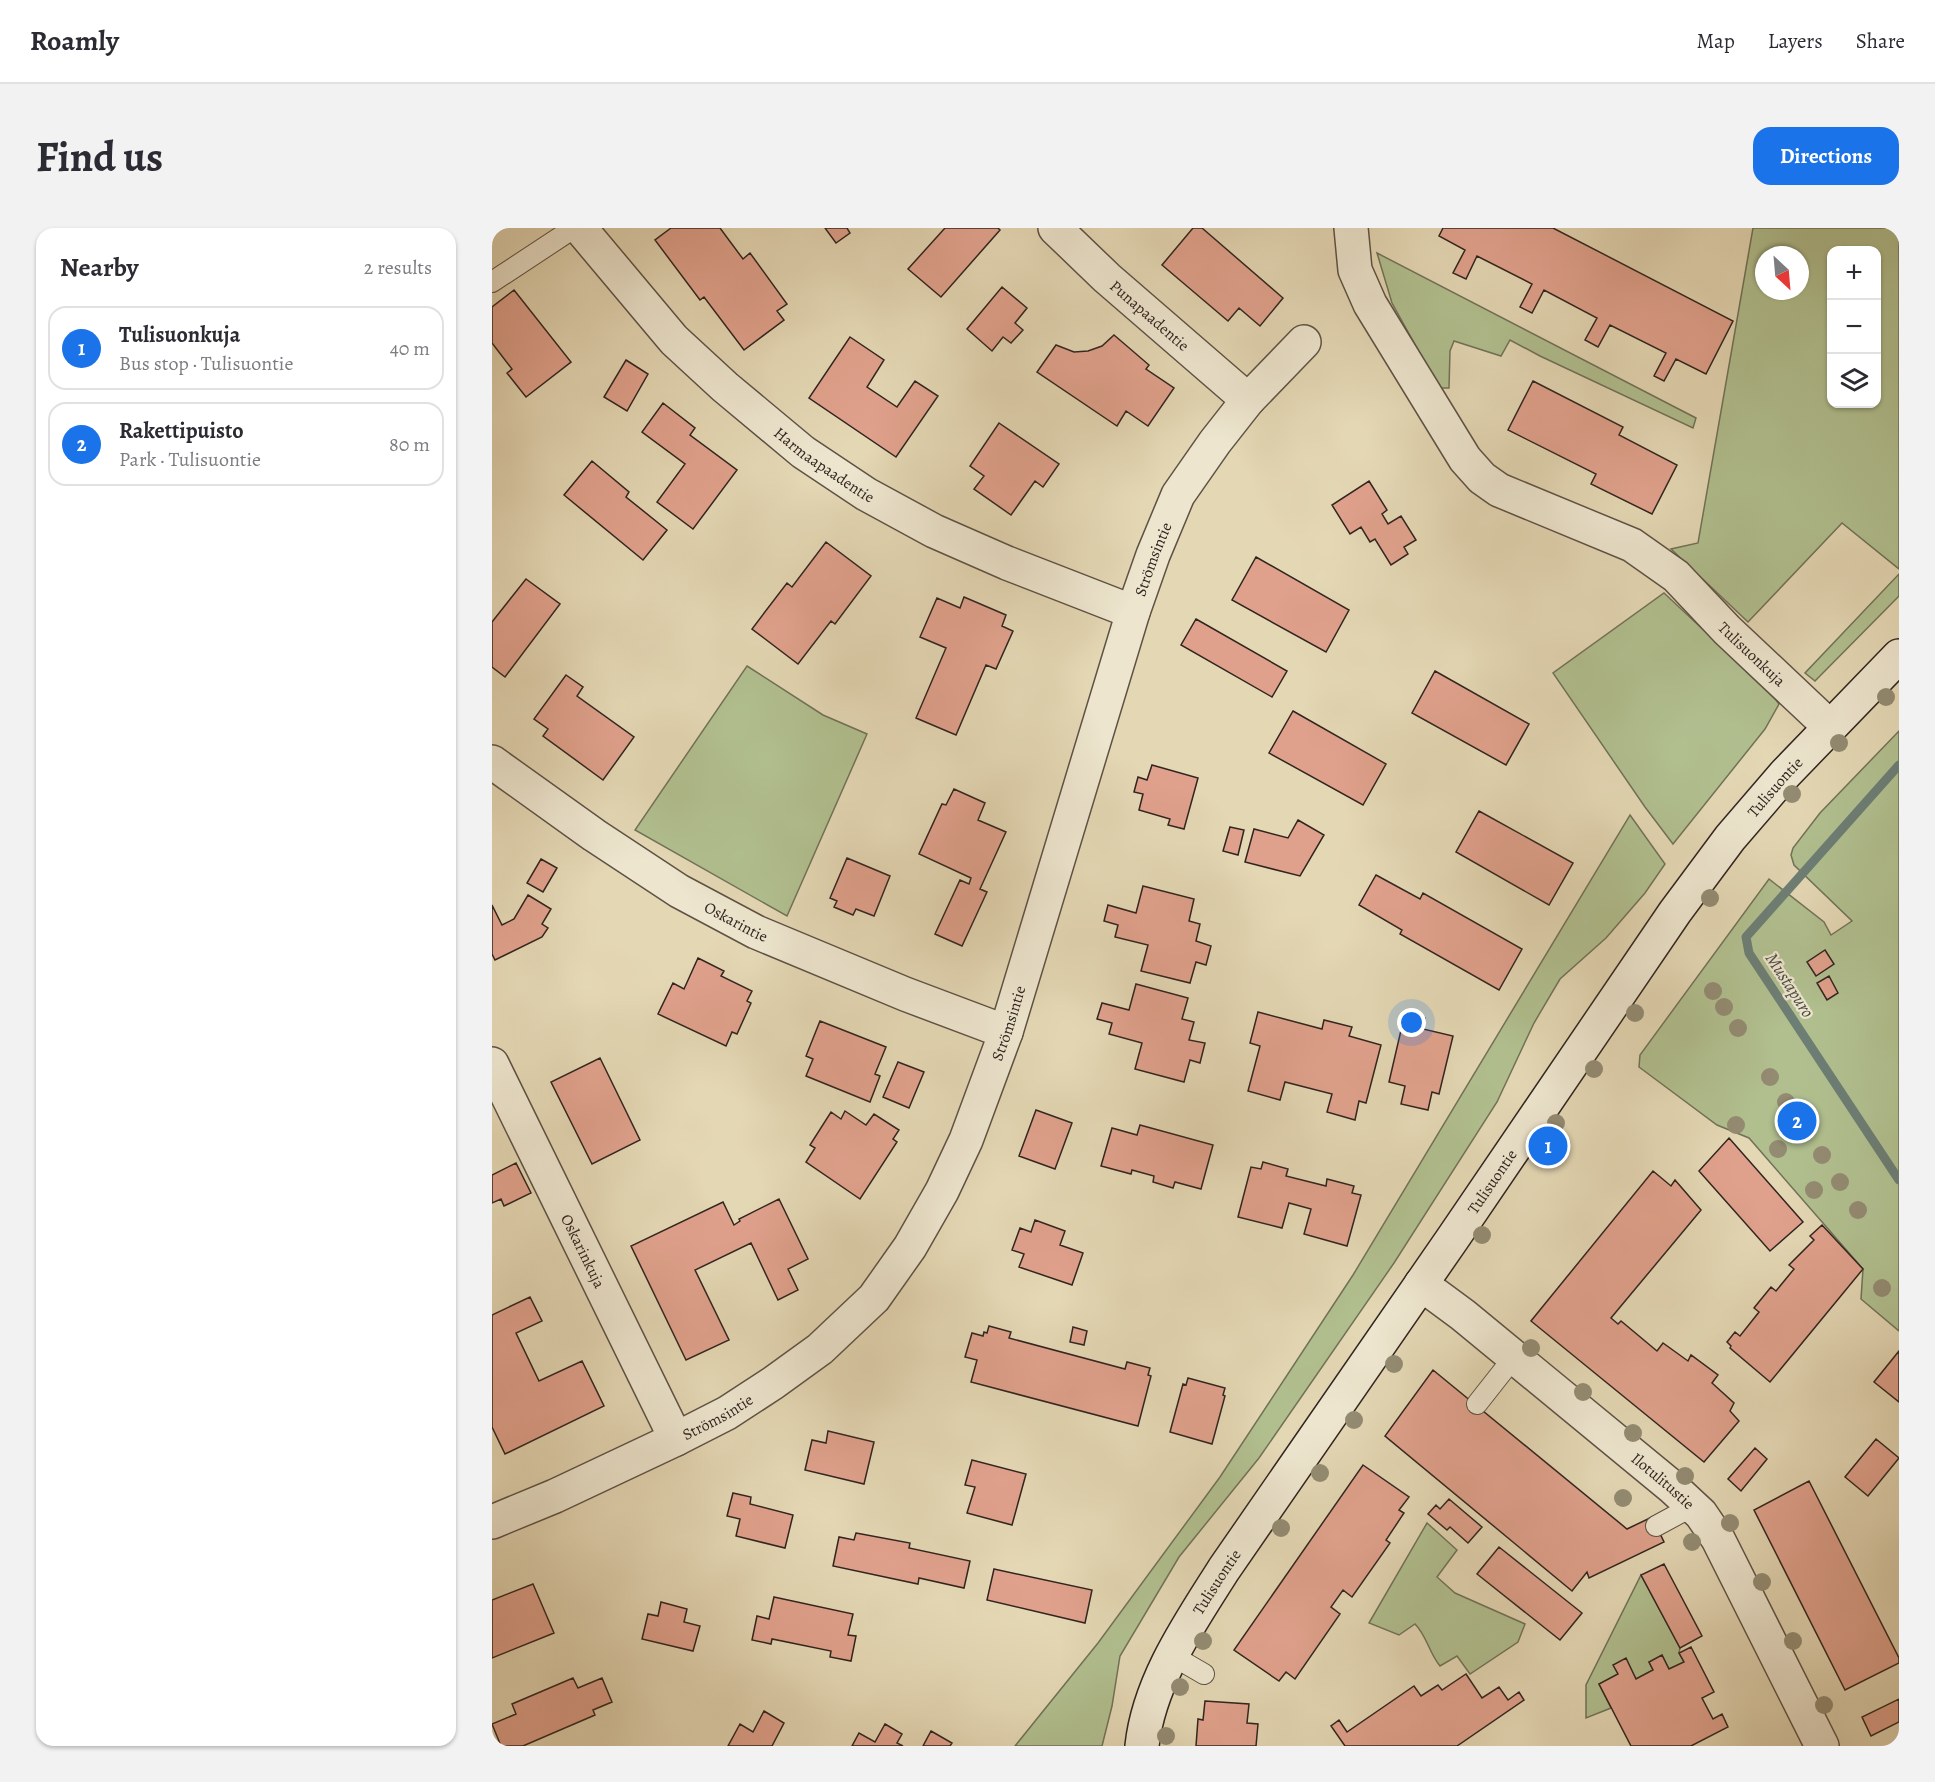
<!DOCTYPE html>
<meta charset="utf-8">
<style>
:root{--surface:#fff;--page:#f2f2f3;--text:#2b2b33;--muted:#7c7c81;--line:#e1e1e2;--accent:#1a73e8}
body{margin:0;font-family:Alegreya,serif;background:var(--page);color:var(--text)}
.controls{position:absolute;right:18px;top:18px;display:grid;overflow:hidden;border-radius:12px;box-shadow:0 2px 4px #0004}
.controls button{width:54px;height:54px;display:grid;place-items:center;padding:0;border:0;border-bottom:2px solid var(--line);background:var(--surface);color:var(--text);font:30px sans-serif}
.compass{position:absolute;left:1263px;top:18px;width:54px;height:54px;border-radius:50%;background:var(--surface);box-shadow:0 2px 4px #0004;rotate:154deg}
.you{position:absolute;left:920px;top:795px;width:21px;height:21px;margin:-15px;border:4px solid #fff;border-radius:50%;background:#1a73e8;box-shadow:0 0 0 9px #1a73e833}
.badge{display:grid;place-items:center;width:39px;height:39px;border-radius:50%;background:var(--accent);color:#fff;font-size:20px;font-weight:700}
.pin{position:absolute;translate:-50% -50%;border:3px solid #fff;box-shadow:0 2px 6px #0006}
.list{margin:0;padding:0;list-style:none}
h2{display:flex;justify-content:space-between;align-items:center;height:78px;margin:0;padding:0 24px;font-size:26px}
h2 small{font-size:20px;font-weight:400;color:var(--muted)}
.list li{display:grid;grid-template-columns:39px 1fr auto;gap:18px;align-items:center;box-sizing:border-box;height:84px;margin:0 12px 12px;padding:0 12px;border:2px solid var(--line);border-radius:18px}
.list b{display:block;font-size:22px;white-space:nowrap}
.list p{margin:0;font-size:20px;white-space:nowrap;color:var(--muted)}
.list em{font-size:20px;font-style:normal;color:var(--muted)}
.icon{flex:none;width:33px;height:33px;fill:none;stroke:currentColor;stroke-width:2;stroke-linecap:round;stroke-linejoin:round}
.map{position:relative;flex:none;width:1407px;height:1518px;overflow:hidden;border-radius:18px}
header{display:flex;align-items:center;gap:36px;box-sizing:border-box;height:84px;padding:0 30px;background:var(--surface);border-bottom:2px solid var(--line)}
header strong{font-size:28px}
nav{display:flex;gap:33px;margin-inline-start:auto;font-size:21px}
.intro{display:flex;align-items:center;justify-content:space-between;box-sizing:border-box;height:144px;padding:0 36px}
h1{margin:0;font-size:42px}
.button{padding:15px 27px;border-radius:18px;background:var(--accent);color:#fff;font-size:21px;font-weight:700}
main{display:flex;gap:36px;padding:0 36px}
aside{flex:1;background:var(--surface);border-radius:18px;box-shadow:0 2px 4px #0004}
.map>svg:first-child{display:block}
.green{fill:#b1bf8f;stroke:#717258;stroke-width:1.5;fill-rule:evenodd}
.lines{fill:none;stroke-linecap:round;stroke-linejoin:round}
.stream{stroke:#6d7e75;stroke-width:9}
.building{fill:#e0a18c;stroke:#312520;stroke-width:1.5}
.lane-casing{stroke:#5e5245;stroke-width:22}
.street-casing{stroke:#5e5245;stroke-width:36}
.secondary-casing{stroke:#312520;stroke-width:36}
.lane{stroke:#ede5ce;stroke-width:20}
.street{stroke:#ede5ce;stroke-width:33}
.secondary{stroke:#ede5ce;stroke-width:33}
.tree{fill:#938b72}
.labels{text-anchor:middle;stroke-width:4.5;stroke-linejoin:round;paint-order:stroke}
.street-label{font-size:16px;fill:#312520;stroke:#ede5ce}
.water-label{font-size:18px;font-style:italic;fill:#4a4a44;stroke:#ede5ce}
</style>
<header>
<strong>Roamly</strong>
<nav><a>Map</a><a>Layers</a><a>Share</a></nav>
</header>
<div class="intro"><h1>Find us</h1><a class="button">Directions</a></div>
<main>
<aside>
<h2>Nearby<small>2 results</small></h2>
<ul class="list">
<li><span class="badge">1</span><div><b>Tulisuonkuja</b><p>Bus stop · Tulisuontie</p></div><em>40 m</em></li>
<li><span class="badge">2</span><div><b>Rakettipuisto</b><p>Park · Tulisuontie</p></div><em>80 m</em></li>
</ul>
</aside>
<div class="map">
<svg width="1407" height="1518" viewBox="0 0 1407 1518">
<rect width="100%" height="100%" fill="#e4d7b4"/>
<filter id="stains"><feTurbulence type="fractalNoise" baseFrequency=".00333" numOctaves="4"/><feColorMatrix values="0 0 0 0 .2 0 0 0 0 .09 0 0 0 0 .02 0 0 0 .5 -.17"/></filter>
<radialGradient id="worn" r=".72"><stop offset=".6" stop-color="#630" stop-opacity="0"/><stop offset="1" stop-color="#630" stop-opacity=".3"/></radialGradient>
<path class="green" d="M1261,0H1407V341L1350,295L1256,394L1179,321L1206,315ZM1340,22H1384V176H1340ZM1272,27H1308V63H1272Z
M885,25L1204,190L1201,200L1048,128L1018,112L1009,128L962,113L958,123L957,160H947L900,75Z
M1407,346V368L1323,453L1313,445Z
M1172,365L1280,466L1287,476L1273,501L1181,616L1153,579L1061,445Z
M255,438L331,487L375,506L295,688L143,602Z
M1407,503V1103L1369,1071L1371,1041L1257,910L1225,897L1147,839L1148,827L1277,651L1332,694L1339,707L1360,693L1302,637L1299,627L1301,620L1328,585Z
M1138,587L1173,636L1153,665L1114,710L1068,751L1042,795L1005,874L902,1035L767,1230L687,1329L628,1428L620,1478L610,1518H523L606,1415L728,1249L861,1047Z
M935,1295L965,1322L945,1349L963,1365L1033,1396L1026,1414L978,1446L965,1428L948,1438C937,1425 935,1408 923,1396L907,1407L877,1395Z
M1149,1347L1188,1420L1187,1425L1192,1434L1177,1441L1170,1427L1157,1434L1161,1442L1144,1451L1134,1431L1122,1437L1126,1446L1107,1456L1119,1480L1094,1490V1457Z"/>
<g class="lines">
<path class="stream" d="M1407,537L1254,709L1257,725L1407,952"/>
</g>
<path class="building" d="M179,0H228L251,31L258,25L295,76L285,83L292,92L252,122L212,69L208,72L163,12Z
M333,0H355L358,5L344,15Z
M453,0H506L508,2L449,69L416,41Z
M701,0H710L791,70L768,98L747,80L736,93L670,37Z
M951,0H1061L1241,93L1214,146L1184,131L1172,153L1162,148L1174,125L1118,97L1106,119L1093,112L1105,90L1052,62L1040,85L1028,79L1040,56L985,28L974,51L961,45L973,22L947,8Z
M510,59L535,80L523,95L531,102L519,115L511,109L500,123L475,101Z
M22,62L79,134L34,169L15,145L20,141L0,115V79Z
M622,107L657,137L654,141L682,160L656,198L634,183L625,198L545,144L564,117L582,124L596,123L610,118Z
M358,109L392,132L375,159L405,179L423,153L446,168L404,229L317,170Z
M134,132L156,146L135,183L112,169Z
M1041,153L1131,199L1127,207L1185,237L1160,286L1099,256L1104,246L1016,202Z
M171,175L203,200L198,207L245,242L201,301L165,274L193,236L150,204Z
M507,195L567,236L551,259L543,253L519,287L482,261L492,248L478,238Z
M100,233L137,264L134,269L175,302L151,332L72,267Z
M877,253L895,282L890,286L896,296L909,288L924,312L912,319L916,326L899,337L883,311L878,314L869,299L858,306L840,277Z
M334,314L379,348L343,396L339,393L306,436L260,401L295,355L300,359Z
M764,329L857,382L834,424L740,372Z
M34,351L68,376L13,449L0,439V394Z
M472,369L514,387L510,398L521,403L504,441L494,437L464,507L424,490L454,420L428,409L445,370L468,380Z
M704,391L795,443L780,469L689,417Z
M943,443L1037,496L1014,537L920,485Z
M74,447L91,459L85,468L142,509L111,552L51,508L56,501L42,491Z
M801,483L894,536L871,577L777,525Z
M660,537L706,550L692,601L676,597L678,591L647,582L651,566L642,564L646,549L655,552Z
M462,561L493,575L486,592L514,604L488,661L495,664L470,718L443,706L468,652L477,656L479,650L427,626L450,576L454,577Z
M987,583L1081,635L1057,677L964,624Z
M806,592L832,607L808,648L753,634L762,601L796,610Z
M738,599L752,602L746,627L731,623Z
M355,630L398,648L382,688L364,681L361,687L342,679L345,673L338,670Z
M49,631L65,640L51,664L35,655Z
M884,647L928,671L931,665L1030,721L1007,762L908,706L910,702L867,677Z
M651,658L702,671L697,693L708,696L704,713L719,718L714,737L704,734L698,755L649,743L656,717L623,709L626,697L612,693L616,677L644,685Z
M36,667L59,681L50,696L56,700L50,709L3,732L0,726V677L10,697L22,691Z
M1333,722L1342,736L1324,748L1315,734Z
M206,730L232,743L229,748L260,763L255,773L259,775L245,806L240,804L234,818L166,786L181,755L192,761Z
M1337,748L1346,765L1335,772L1325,755Z
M644,756L696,770L690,791L702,794L697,812L713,815L708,835L698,832L692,854L643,841L650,815L617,806L620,795L605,791L610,775L637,782Z
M766,784L830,801L832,792L860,799L857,808L889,817L874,875L867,873L863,892L835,884L840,866L793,854L788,872L756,863L768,818L758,815Z
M913,785L933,790L931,801L961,808L947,866L940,864L936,882L909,876L913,858L897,854Z
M328,793L394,819L383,846L388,848L378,874L314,848L321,831L314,828Z
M108,830L148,912L100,936L59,854Z
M406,834L432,844L417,880L391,869Z
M544,882L580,895L563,941L527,928Z
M353,883L374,897L382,886L407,902L401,911L405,914L368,971L314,934L323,920L318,917L339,884L349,891Z
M648,897L721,917L709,961L683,954L681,960L661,954L662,948L640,942L639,946L609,938L620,900L645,907Z
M1237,910L1311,994L1278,1023L1207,943Z
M771,934L796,941L794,948L834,958L835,951L862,958L860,965L869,967L855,1018L812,1006L819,981L797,975L790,1000L746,989L759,939L769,941Z
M24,935L39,965L12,978L9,971L0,975V947Z
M1161,943L1179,958L1183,952L1209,982L1119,1090L1126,1096L1129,1093L1165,1123L1171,1115L1196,1133L1199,1127L1226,1147L1220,1155L1242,1175L1238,1183L1247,1193L1212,1234L1039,1093Z
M287,971L316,1031L296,1041L306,1062L286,1072L259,1015L203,1042L237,1112L194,1132L139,1018L231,974L242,997L248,993L247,991Z
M543,992L573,1003L568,1017L591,1025L580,1057L527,1039L532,1026L520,1022L528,1000L539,1004Z
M1330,997L1371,1041L1278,1154L1238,1120L1239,1118L1235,1114L1243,1104L1248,1108L1267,1084L1262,1080L1279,1059L1284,1063L1302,1041L1297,1037L1322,1012L1318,1008Z
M38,1069L50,1093L24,1105L47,1153L90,1133L112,1178L13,1226L0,1199V1087Z
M497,1098L519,1104L517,1110L633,1141L635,1134L658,1140L656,1147L659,1148L646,1198L479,1154L485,1132L473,1129L480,1105L491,1108L492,1104L495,1105Z
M581,1099L595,1103L592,1117L578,1114Z
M1407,1123V1174L1382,1154Z
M941,1142L1135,1301L1160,1289L1172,1314L1097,1350L1095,1344L1080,1363L893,1208Z
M696,1150L733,1160L731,1167L733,1168L720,1216L678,1204L691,1156L694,1157Z
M336,1203L382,1214L372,1256L313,1242L320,1212L334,1215Z
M1384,1211L1407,1230L1376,1268L1353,1249Z
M1263,1220L1275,1231L1249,1263L1236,1251Z
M480,1232L534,1246L520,1297L475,1285L483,1259L473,1257Z
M871,1237L917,1269L907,1282L912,1285L894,1312L898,1315L860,1369L851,1362L839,1379L848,1386L803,1451L794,1444L787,1453L742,1422Z
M1317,1253L1407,1430V1435L1353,1462L1262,1282Z
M241,1265L259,1269L258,1276L301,1287L293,1320L244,1308L248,1291L235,1288Z
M957,1271L990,1299L976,1315L958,1299L955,1302L936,1286L944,1277L948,1281Z
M364,1305L418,1315L417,1320L478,1333L472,1360L427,1350L426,1356L341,1338L347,1309L362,1312Z
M1007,1319L1090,1385L1068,1412L985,1346Z
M1172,1336L1210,1408L1188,1420L1149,1347Z
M502,1341L600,1362L593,1395L495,1372Z
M41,1356L62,1405L0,1430V1372Z
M282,1369L361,1386L356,1407L364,1408L359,1433L338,1429L339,1423L280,1411L279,1416L260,1412L265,1388L277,1391Z
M169,1374L195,1381L192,1394L208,1398L201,1423L150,1411L156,1386L166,1388Z
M1199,1419L1222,1464L1210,1470L1221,1491L1230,1486L1236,1499L1199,1518H1139L1107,1456L1126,1446L1121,1437L1134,1430L1144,1451L1161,1442L1157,1434L1170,1427L1177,1441L1192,1434L1187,1425Z
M974,1446L990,1470L1007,1459L1016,1472L1027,1464L1032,1472L965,1518H853L839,1498L847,1492L855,1504L922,1458L929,1468L946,1457L950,1462Z
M81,1450L86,1460L110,1450L120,1474L101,1482L103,1487L31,1518H9L0,1496L24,1486L20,1476Z
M1407,1471V1494L1379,1508L1370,1489Z
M713,1473L757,1476L755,1495L766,1496L764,1518H704L706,1491L711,1492Z
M272,1483L292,1495L280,1518H236L248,1496L261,1504Z
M393,1496L410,1506L405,1515L411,1518H360L367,1505L383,1514Z
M439,1503L460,1515L458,1518H431Z"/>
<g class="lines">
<g class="lane-casing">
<path id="lane" d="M0,54L82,0
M985,1176L1022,1129
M1164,1298L1201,1278
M681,1428L712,1446"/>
</g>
<g class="street-casing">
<g id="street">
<path id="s1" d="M88,0L182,112L233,159L311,224L374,266L442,303L515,335L641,384"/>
<path id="s2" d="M563,0L615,50L756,172"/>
<path id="s3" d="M859,0L863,42L878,76L973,231L990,250L1007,262L1140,317L1184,348L1235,402L1338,499"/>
<path id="s4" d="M0,534L102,607L187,663L264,704L413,766L514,804"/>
<path id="s5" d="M0,836L184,1211"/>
<path id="s6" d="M929,1056L971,1087L1180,1259L1209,1286L1226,1311L1330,1518"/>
<path id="s7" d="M0,1294L63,1268L184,1211L235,1185L281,1155L328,1121L382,1070L418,1019L450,963L474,912L514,804L641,384L661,327L686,267L723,214L756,172L812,114"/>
</g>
</g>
<g class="secondary-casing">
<g id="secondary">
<path id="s8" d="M650,1518C657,1453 698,1395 732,1341L961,1010L1183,684L1238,610L1293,546L1407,428"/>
</g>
</g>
<use href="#lane" class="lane"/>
<use href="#street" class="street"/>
<use href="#secondary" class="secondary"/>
</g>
<g class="tree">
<circle cx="1394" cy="469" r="9"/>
<circle cx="1347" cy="515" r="9"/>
<circle cx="1300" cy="566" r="9"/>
<circle cx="1218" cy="670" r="9"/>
<circle cx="1221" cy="763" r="9"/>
<circle cx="1232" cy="779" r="9"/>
<circle cx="1143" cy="785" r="9"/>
<circle cx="1246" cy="800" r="9"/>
<circle cx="1102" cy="841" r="9"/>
<circle cx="1278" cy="849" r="9"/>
<circle cx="1294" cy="874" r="9"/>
<circle cx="1064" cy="895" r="9"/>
<circle cx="1244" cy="897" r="9"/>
<circle cx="1313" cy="903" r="9"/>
<circle cx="1286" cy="921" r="9"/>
<circle cx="1330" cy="927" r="9"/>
<circle cx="1348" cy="954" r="9"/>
<circle cx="1322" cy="962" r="9"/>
<circle cx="1366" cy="982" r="9"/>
<circle cx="990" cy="1007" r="9"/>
<circle cx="1390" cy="1060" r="9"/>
<circle cx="1039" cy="1120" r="9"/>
<circle cx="902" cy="1136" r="9"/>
<circle cx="1091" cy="1164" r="9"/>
<circle cx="862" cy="1192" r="9"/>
<circle cx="1141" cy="1205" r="9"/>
<circle cx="828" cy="1245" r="9"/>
<circle cx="1193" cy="1248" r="9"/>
<circle cx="1131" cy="1270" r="9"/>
<circle cx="1238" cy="1295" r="9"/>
<circle cx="789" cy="1300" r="9"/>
<circle cx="1200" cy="1314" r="9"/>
<circle cx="1270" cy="1354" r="9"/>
<circle cx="711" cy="1413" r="9"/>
<circle cx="1301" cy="1413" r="9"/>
<circle cx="688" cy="1459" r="9"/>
<circle cx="1332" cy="1477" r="9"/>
<circle cx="674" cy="1508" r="9"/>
</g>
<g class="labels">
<g class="street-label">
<text dy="6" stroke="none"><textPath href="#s2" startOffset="129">Punapaadentie</textPath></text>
<text dy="6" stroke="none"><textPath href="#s1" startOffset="342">Harmaapaadentie</textPath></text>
<text dy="6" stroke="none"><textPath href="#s7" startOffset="1240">Strömsintie</textPath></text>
<text dy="6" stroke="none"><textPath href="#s3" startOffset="614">Tulisuonkuja</textPath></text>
<text dy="6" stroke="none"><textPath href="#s8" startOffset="1154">Tulisuontie</textPath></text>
<text dy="6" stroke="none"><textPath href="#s4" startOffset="292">Oskarintie</textPath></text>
<text dy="6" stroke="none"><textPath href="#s7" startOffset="754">Strömsintie</textPath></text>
<text dy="6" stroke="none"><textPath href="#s8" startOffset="668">Tulisuontie</textPath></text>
<text dy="6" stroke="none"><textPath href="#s5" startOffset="208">Oskarinkuja</textPath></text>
<text dy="6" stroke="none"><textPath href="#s7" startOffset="249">Strömsintie</textPath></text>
<text dy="6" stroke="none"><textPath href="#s6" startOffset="312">Ilotulitustie</textPath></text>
<text dy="6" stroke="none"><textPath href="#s8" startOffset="182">Tulisuontie</textPath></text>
</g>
<g class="water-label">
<text transform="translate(1298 757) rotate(57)" y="6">Mustapuro</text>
</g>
</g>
<rect width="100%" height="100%" filter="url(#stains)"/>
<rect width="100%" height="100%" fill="url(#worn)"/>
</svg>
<div class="controls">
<button>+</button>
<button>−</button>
<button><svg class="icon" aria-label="layers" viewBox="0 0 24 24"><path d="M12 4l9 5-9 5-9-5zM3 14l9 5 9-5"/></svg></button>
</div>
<svg class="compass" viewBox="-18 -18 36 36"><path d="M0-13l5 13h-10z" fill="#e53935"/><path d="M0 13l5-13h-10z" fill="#7c7c81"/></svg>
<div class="you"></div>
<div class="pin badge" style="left:1056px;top:918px">1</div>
<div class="pin badge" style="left:1305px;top:893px">2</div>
</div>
</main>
